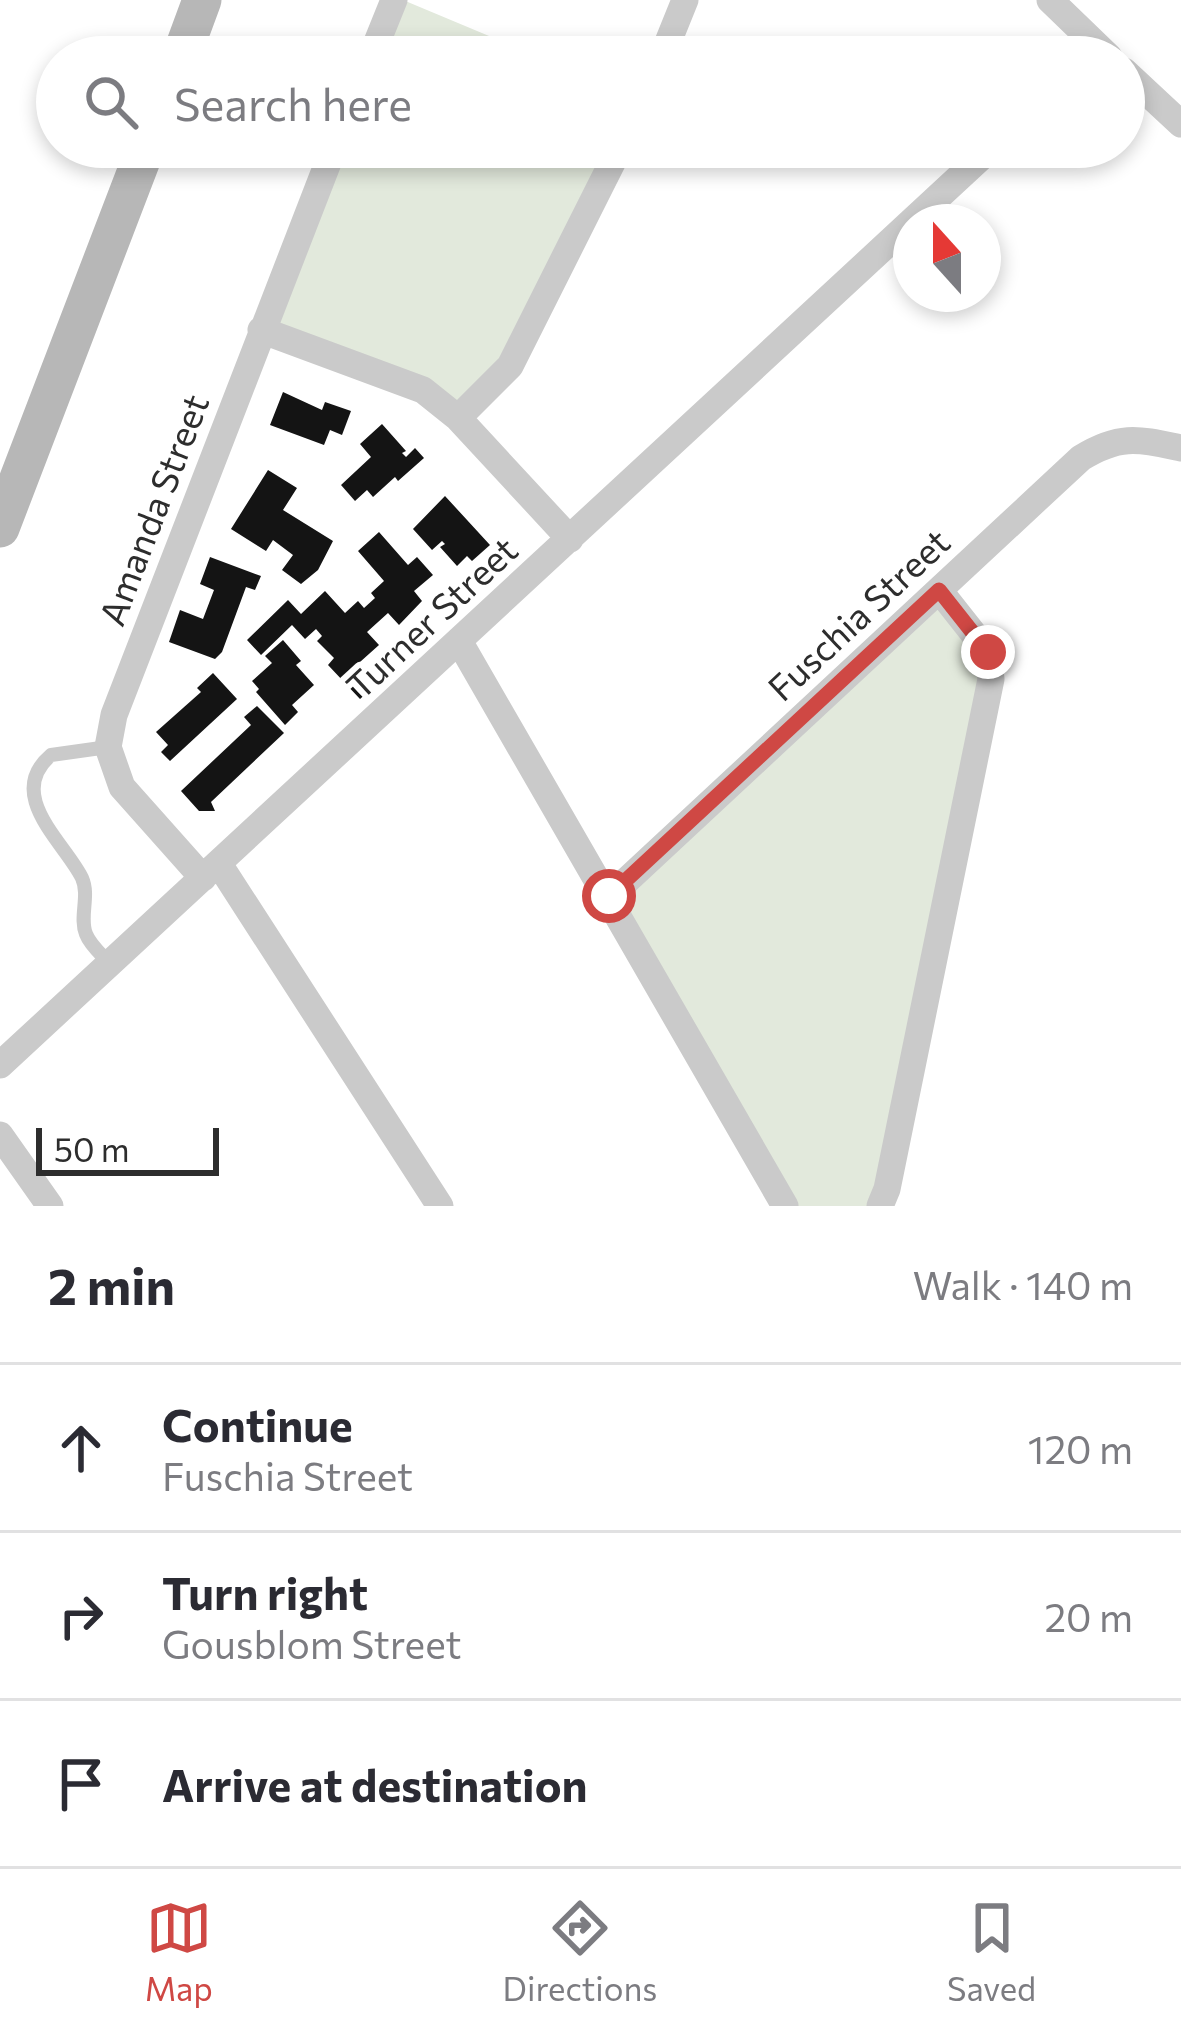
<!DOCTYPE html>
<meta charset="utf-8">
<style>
:root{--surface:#fff;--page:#f7f7f7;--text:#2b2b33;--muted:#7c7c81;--line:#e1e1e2;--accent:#cf4844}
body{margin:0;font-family:Commissioner,sans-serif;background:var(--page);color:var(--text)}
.compass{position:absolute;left:893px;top:204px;width:108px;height:108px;border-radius:50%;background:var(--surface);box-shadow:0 6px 18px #0003;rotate:339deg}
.scale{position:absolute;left:36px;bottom:30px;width:183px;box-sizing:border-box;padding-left:12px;border:6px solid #2d2d2d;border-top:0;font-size:33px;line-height:42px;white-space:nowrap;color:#2d2d2d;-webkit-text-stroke:9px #fff;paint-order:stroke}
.stop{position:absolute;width:36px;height:36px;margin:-27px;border:9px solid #cf4844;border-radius:50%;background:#fff}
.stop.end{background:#cf4844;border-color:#fff;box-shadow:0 3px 12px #0008}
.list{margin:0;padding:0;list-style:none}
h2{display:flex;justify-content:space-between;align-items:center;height:156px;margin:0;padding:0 48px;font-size:51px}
h2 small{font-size:39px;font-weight:400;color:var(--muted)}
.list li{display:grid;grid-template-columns:78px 1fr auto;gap:36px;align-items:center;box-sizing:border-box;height:168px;padding:0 48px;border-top:3px solid var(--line)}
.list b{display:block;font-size:45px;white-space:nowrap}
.list p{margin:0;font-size:39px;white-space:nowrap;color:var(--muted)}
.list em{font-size:39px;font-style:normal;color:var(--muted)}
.icon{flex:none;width:66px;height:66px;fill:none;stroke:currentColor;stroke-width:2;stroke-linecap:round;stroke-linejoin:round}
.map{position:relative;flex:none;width:1181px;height:1206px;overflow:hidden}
.search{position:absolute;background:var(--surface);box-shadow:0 6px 18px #0003;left:36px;right:36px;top:36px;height:132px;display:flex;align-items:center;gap:30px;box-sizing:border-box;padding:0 42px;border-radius:66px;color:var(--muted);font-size:45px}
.sheet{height:660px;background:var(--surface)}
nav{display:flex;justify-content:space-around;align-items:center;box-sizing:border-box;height:168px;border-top:3px solid var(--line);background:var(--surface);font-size:33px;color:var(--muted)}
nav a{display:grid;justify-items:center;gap:6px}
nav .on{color:var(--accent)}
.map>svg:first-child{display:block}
.green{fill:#e2e9dc}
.building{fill:#141414}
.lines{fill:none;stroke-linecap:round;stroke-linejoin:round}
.lane{stroke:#cacaca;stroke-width:14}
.street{stroke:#cacaca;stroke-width:27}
.secondary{stroke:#b7b7b7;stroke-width:39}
.route{stroke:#cf4844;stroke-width:15}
.labels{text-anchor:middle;stroke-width:12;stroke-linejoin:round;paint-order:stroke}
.street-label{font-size:36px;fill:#2d2d2d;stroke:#fff}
</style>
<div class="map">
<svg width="1181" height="1206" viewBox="0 0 1181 1206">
<rect width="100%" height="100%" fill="#fff"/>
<path class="green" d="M403,0L539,57H371Z
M334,147H620L510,366L458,418L261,330Z
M931,598L984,651L876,1206H785L609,897Z"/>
<path class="building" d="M283,392L322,410L325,402L351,411L342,435L330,430L324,445L270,425Z
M382,424L406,451L402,453L406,457L415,448L424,458L398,481L395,477L373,497L367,490L355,501L341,485L371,457L360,444Z
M268,470L297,488L283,510L333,541L318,570L301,584L282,570L293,555L273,540L266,551L231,529Z
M445,496L490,545L472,561L467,556L457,566L440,547L445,544L442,541L432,550L413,529Z
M379,532L408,565L417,557L433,575L414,591L422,601L399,625L388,613L367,632L379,645L360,662L379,682L360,699L328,665L334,658L317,641L322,636L316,629L305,639L292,625L261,655L247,640L288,600L301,614L325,591L345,613L358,601L364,608L375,598L371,593L384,581L358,551Z
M210,557L261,576L255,590L246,587L222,652L215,659L169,642L180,610L203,619L214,590L200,584Z
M283,640L301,661L296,665L314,685L292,705L298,712L285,725L256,692L259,689L252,681L272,663L265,656Z
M213,673L237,699L170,761L161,752L168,745L156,732L201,692L197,688Z
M257,706L284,733L211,802L215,811H199L181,791L251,725L244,717Z"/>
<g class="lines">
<path class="lane" d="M108,747L51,755C4,795 65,843 82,878C90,896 79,917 86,934C90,945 102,955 110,964"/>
<path class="street" d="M1050,0L1109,57
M371,57L394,0
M662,57L685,0
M1124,71L1181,124
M911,222L992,147
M261,330L423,390L458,418L570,539
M458,418L510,366L620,147
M459,641L785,1206
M219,864L440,1206
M203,878L122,787L108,747L114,715L334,147
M609,897L1081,458C1120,434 1138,439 1181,448
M0,1065L911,222
M0,1135L50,1206
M880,1206L887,1189L991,679L988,652L939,590"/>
<path class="secondary" d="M181,57L202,0
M0,528L146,147"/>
</g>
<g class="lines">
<path class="route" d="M609,896L939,590L988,652"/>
</g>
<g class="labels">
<g class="street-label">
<text transform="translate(154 510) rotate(-69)" y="13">Amanda Street</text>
<text transform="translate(859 615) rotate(-43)" y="13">Fuschia Street</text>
<text transform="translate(432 618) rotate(-43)" y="13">Turner Street</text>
</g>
</g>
</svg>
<svg class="compass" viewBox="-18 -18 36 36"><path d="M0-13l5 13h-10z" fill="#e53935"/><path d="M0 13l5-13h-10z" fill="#7c7c81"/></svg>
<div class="scale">50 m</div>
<div class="stop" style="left:609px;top:896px"></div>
<div class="stop end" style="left:988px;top:652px"></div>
<div class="search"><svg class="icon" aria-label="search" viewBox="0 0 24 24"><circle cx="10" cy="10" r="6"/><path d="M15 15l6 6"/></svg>Search here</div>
</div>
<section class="sheet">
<h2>2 min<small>Walk · 140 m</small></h2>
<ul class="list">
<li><svg class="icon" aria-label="ahead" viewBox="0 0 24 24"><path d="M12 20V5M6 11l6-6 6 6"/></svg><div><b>Continue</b><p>Fuschia Street</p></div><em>120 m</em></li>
<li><svg class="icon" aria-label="right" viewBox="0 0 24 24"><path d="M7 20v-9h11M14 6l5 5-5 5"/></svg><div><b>Turn right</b><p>Gousblom Street</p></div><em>20 m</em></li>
<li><svg class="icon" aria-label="arrive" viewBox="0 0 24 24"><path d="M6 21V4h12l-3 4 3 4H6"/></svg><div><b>Arrive at destination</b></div></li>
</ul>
</section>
<nav>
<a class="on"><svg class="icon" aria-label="map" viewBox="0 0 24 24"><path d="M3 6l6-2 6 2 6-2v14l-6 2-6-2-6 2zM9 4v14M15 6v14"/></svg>Map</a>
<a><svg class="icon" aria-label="directions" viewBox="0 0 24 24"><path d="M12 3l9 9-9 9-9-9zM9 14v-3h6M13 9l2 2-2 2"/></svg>Directions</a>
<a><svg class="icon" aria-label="saved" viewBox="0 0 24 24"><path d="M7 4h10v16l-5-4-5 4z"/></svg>Saved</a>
</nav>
